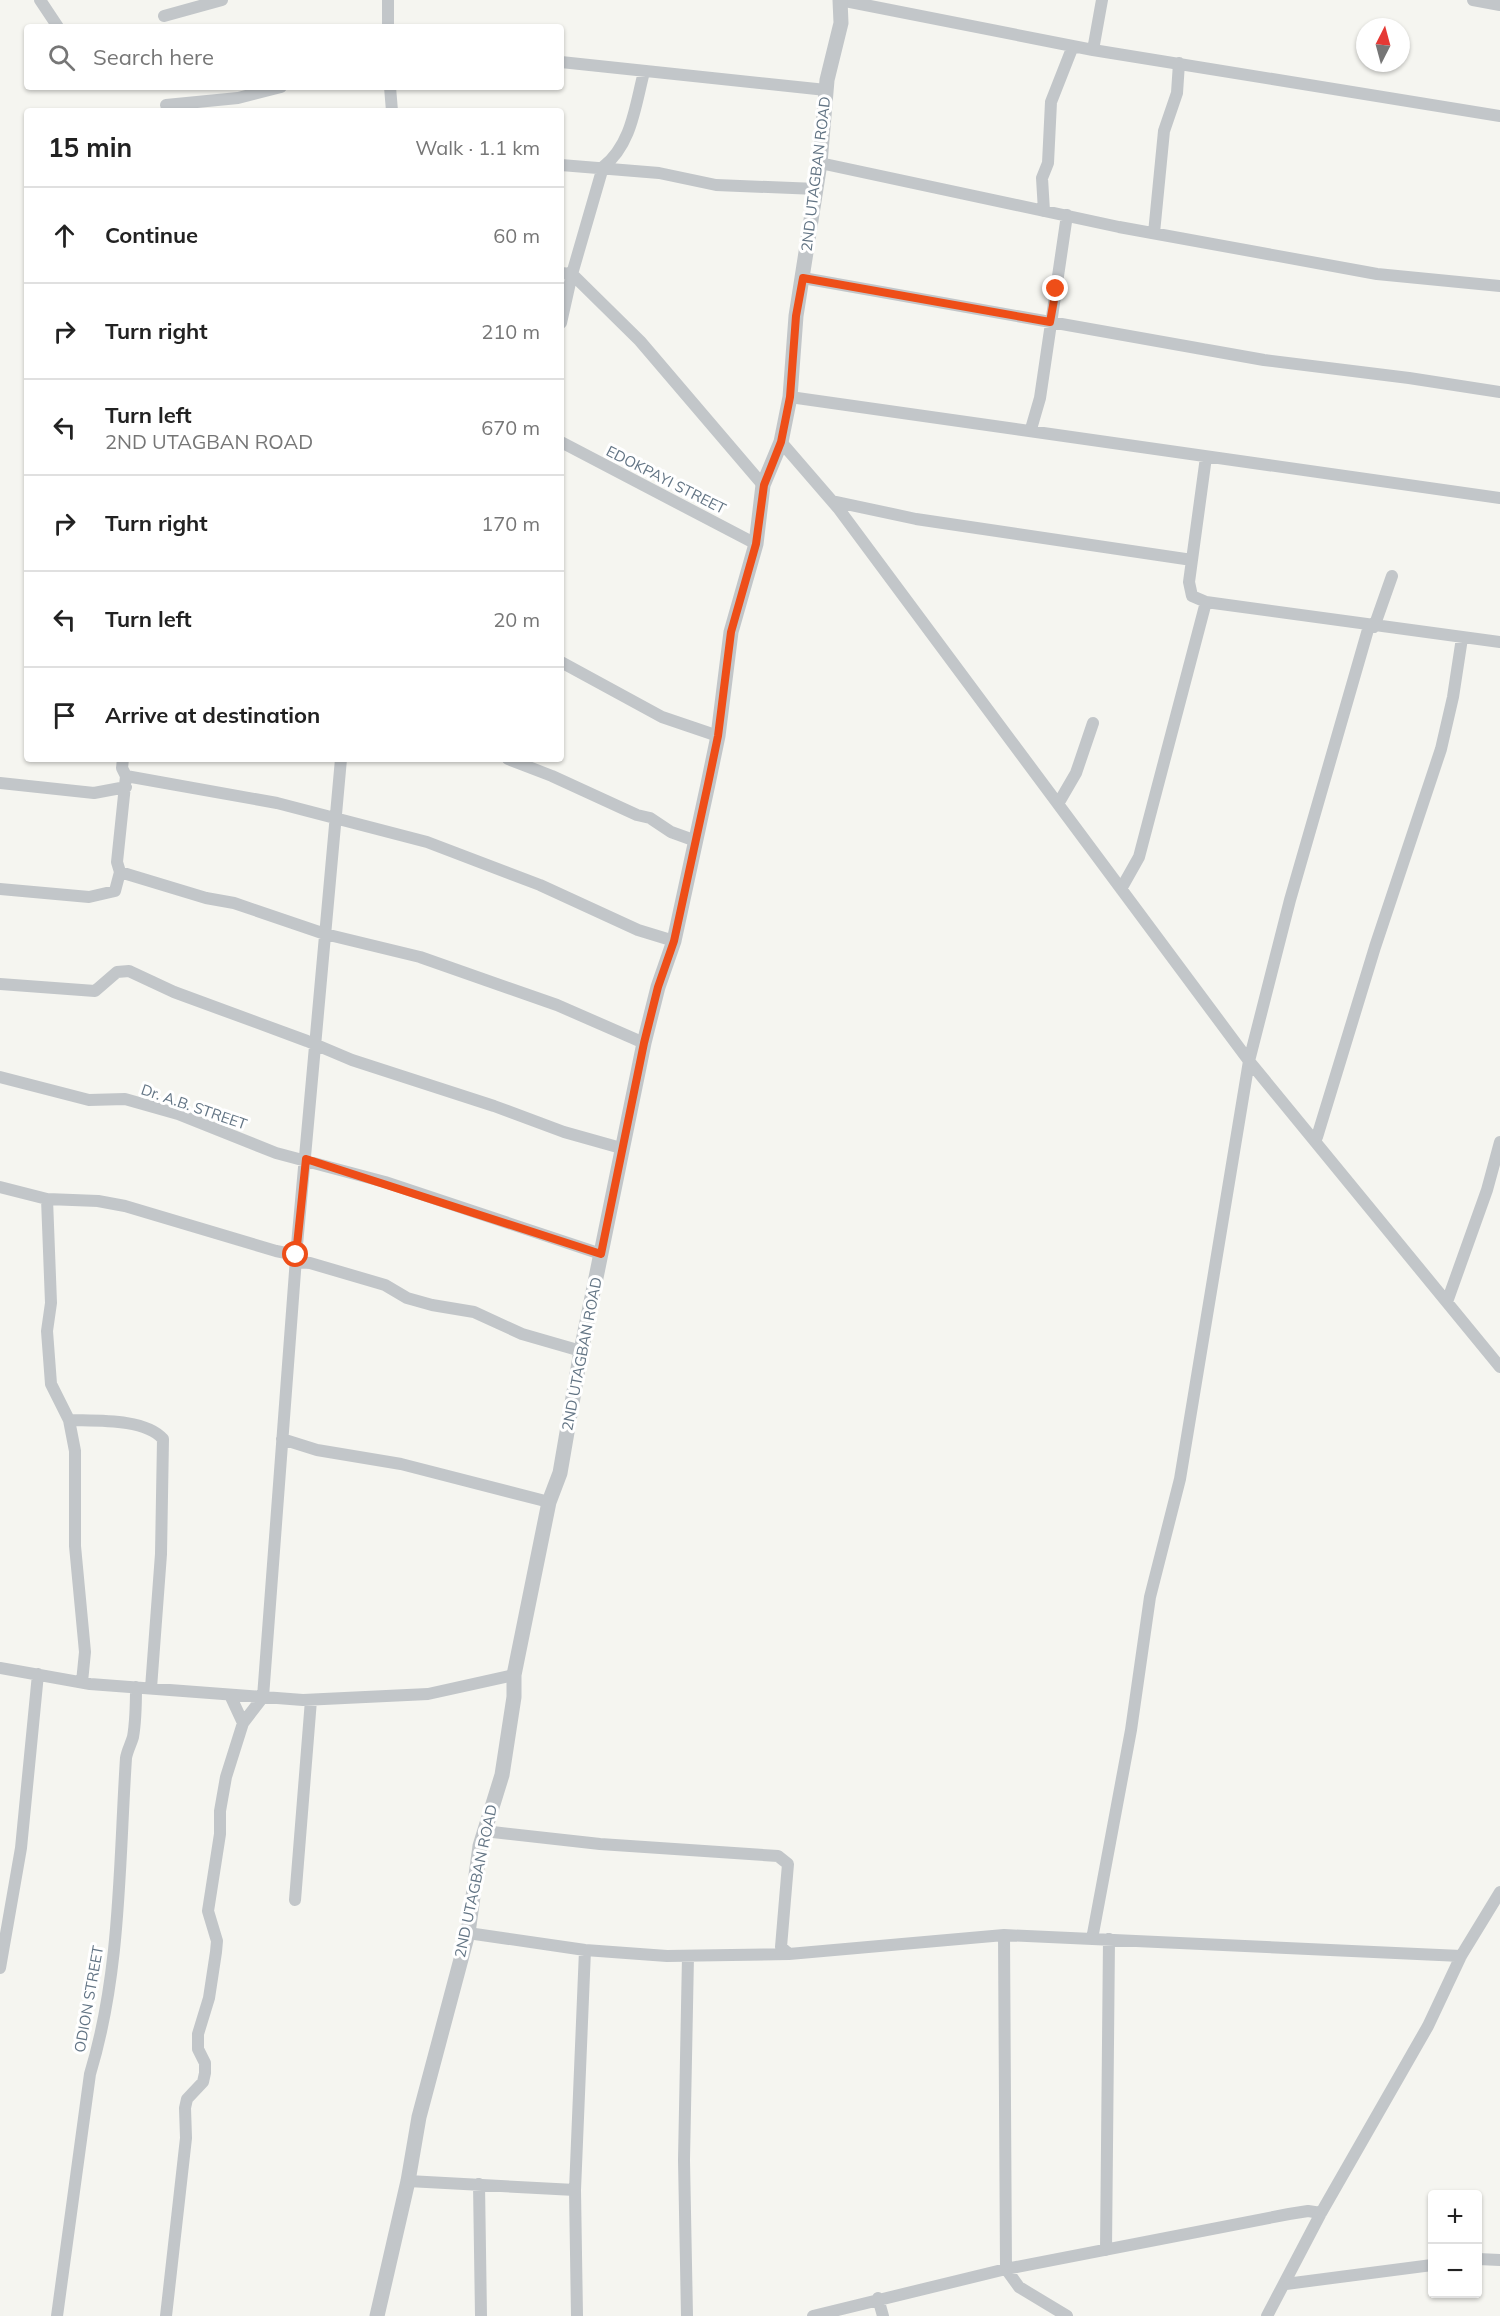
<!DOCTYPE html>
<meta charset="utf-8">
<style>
:root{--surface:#fff;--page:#f6f6f6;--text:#222;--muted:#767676;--line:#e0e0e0}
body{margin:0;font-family:Mulish,sans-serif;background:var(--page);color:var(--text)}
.controls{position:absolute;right:18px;bottom:18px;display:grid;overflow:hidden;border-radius:6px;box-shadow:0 2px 4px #0004}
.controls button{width:54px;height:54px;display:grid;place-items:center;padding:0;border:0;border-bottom:2px solid var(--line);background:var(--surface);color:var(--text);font:30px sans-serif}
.compass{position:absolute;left:1356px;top:18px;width:54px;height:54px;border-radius:50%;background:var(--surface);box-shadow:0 2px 4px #0004;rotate:6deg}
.stop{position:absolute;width:18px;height:18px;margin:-14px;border:4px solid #ee4e18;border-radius:50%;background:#fff}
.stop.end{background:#ee4e18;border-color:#fff;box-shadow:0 2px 6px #0008}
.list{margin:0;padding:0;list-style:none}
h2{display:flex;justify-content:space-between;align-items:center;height:78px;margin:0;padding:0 24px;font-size:26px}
h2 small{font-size:20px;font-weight:400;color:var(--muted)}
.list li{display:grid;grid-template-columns:39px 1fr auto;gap:18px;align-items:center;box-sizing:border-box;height:96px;padding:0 24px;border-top:2px solid var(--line)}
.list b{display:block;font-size:22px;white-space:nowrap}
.list p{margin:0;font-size:20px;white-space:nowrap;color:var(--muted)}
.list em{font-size:20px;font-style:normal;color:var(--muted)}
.icon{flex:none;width:33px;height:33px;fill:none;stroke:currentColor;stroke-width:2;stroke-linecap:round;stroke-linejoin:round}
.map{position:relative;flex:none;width:1500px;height:2316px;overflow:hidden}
.search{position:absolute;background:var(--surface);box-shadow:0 2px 4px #0004;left:24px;top:24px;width:540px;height:66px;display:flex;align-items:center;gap:15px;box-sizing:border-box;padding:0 21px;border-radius:6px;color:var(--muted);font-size:22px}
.panel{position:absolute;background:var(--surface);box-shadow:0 2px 4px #0004;left:24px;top:108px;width:540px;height:654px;border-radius:6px}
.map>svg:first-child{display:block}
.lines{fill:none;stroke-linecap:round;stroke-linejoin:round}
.minor{stroke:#c2c6c9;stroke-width:12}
.tertiary{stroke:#c2c6c9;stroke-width:15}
.route{stroke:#ee4e18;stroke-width:8}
.labels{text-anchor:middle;stroke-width:6;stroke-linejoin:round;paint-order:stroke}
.street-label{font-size:15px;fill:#627484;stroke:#fff}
</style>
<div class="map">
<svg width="1500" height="2316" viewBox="0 0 1500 2316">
<rect width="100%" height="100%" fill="#f5f5f0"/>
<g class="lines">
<path class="minor" d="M40,0L58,27
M388,0V27
M840,0L1093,50L1500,116
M1473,0L1500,5
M164,16L222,0
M1093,50L1102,0
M561,62L826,90
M390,87L392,111
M166,105L238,98L281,87
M820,163L1119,227L1377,274L1500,286
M561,165L659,173L716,185L817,189
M1044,211L1042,178L1048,163L1051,102L1073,46
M1154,233L1164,131L1177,93L1179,63
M561,273L572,274L640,341L763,485
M803,278L1264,360L1409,378L1500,392
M561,323L572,274L603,167C632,144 635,106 644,72
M790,397L1500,498
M1031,429L1040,398L1067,215
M561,442L756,544
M781,442L838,508L1249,1061L1500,1367
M1206,457L1189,582L1192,596L1206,602L1500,642
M832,501L916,519L1192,560
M1374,627L1392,576
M561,662L662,717L718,736
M508,759L552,776L637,815L650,818L671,832L696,841
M126,776L277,803L427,842L540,885L638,930L674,941
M0,783L94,793L126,787
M1058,804L1076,773L1093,723
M120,872L206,898L234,903L325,934L420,957L557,1005L644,1043
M0,889L89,897L115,891L120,872L117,862L126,776L122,768L123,759
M1121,889L1139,857L1206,602
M0,984L95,991L117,972L129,971L174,992L307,1041L352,1060L494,1106L564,1132L621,1148
M0,1077L89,1100L125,1099L178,1114L276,1153L385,1182L601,1254
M1317,1137L1375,947L1441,749L1453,697L1462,638
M0,1187L47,1199L98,1201L125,1206L276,1251L296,1255
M47,1199L51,1303L47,1331L51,1384L69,1420L75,1451V1546L85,1652L82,1682
M296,1262L310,1263L385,1285L407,1298L432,1305L474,1312L522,1334L581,1351
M1447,1302L1487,1190L1500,1142
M69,1420C95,1421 145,1418 163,1439L161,1554L151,1688
M282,1439L317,1450L401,1464L549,1502
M0,1668L90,1684L303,1700L428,1694L514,1675
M230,1695L243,1723
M263,1697L297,1245L341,759
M484,1831L600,1844L778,1856L788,1864L781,1947L789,1954
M295,1900L311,1700
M468,1933L585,1950L667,1956L789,1954L1004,1935L1461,1956
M1004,1935L1006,2269L1019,2287L1067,2316
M1092,1939L1131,1730L1150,1597L1180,1479L1249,1061L1290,900L1369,626
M0,1968L21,1848L38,1674
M408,2181L575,2190L577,2316
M479,2184L481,2316
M575,2190L585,1950
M1106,2250L1109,1939
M1478,2259L1500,2260
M1286,2284L1432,2265
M878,2298L883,2316
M57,2316L90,2074C121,1972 119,1864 126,1758C127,1751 131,1744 133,1737C136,1720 136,1704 136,1687
M166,2316L186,2138L185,2108L187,2099L203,2082L205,2073V2063L198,2049V2034L209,1998L216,1952L217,1941L208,1911L220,1834V1811L226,1777L243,1723L263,1697
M687,2316L684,2160L688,1956
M813,2316L1006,2269L1289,2214L1308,2211L1321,2213
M1267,2316L1321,2213L1428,2026L1461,1956L1500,1892"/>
<path class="tertiary" d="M377,2316L408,2181L419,2117L468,1933L480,1846L502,1775L514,1697V1675L549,1502L560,1473L581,1351L644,1043L658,987L674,941L708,784L718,736L731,632L756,544L763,485L781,442L790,397L796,316L820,163L827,80L841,23L840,0"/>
</g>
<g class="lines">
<path class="route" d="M296,1255L306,1159L601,1254L644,1043L658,987L674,941L708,784L718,736L731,632L756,544L764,485L781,442L790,397L796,316L803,278L1050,322L1056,289"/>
</g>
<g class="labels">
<g class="street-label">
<text transform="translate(816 174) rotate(-83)" y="5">2ND UTAGBAN ROAD</text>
<text transform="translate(666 480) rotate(27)" y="5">EDOKPAYI STREET</text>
<text transform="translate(194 1107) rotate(19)" y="5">Dr. A.B. STREET</text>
<text transform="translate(582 1354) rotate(-79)" y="5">2ND UTAGBAN ROAD</text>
<text transform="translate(476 1881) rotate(-78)" y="5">2ND UTAGBAN ROAD</text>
<text transform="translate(89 1999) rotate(-80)" y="5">ODION STREET</text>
</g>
</g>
</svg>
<div class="controls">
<button>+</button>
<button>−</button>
</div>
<svg class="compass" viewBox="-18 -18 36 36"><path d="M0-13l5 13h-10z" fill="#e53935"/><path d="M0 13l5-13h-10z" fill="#767676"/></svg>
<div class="stop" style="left:296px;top:1255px"></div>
<div class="stop end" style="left:1056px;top:289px"></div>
<div class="search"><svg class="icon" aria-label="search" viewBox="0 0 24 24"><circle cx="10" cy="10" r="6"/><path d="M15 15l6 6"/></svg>Search here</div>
<section class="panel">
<h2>15 min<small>Walk · 1.1 km</small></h2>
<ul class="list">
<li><svg class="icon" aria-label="ahead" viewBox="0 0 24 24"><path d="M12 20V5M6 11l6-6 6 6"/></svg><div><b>Continue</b></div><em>60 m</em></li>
<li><svg class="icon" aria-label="right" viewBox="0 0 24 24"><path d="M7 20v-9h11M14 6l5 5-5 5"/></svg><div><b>Turn right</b></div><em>210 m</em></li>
<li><svg class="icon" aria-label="left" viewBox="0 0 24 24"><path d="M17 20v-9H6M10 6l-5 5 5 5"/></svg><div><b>Turn left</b><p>2ND UTAGBAN ROAD</p></div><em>670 m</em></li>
<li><svg class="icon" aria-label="right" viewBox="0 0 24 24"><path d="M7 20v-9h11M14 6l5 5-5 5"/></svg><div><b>Turn right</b></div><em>170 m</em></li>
<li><svg class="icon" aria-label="left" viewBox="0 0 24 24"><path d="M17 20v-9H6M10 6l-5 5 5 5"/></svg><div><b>Turn left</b></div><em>20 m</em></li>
<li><svg class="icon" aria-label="arrive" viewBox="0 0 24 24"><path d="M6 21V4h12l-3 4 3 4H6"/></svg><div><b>Arrive at destination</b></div></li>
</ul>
</section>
</div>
